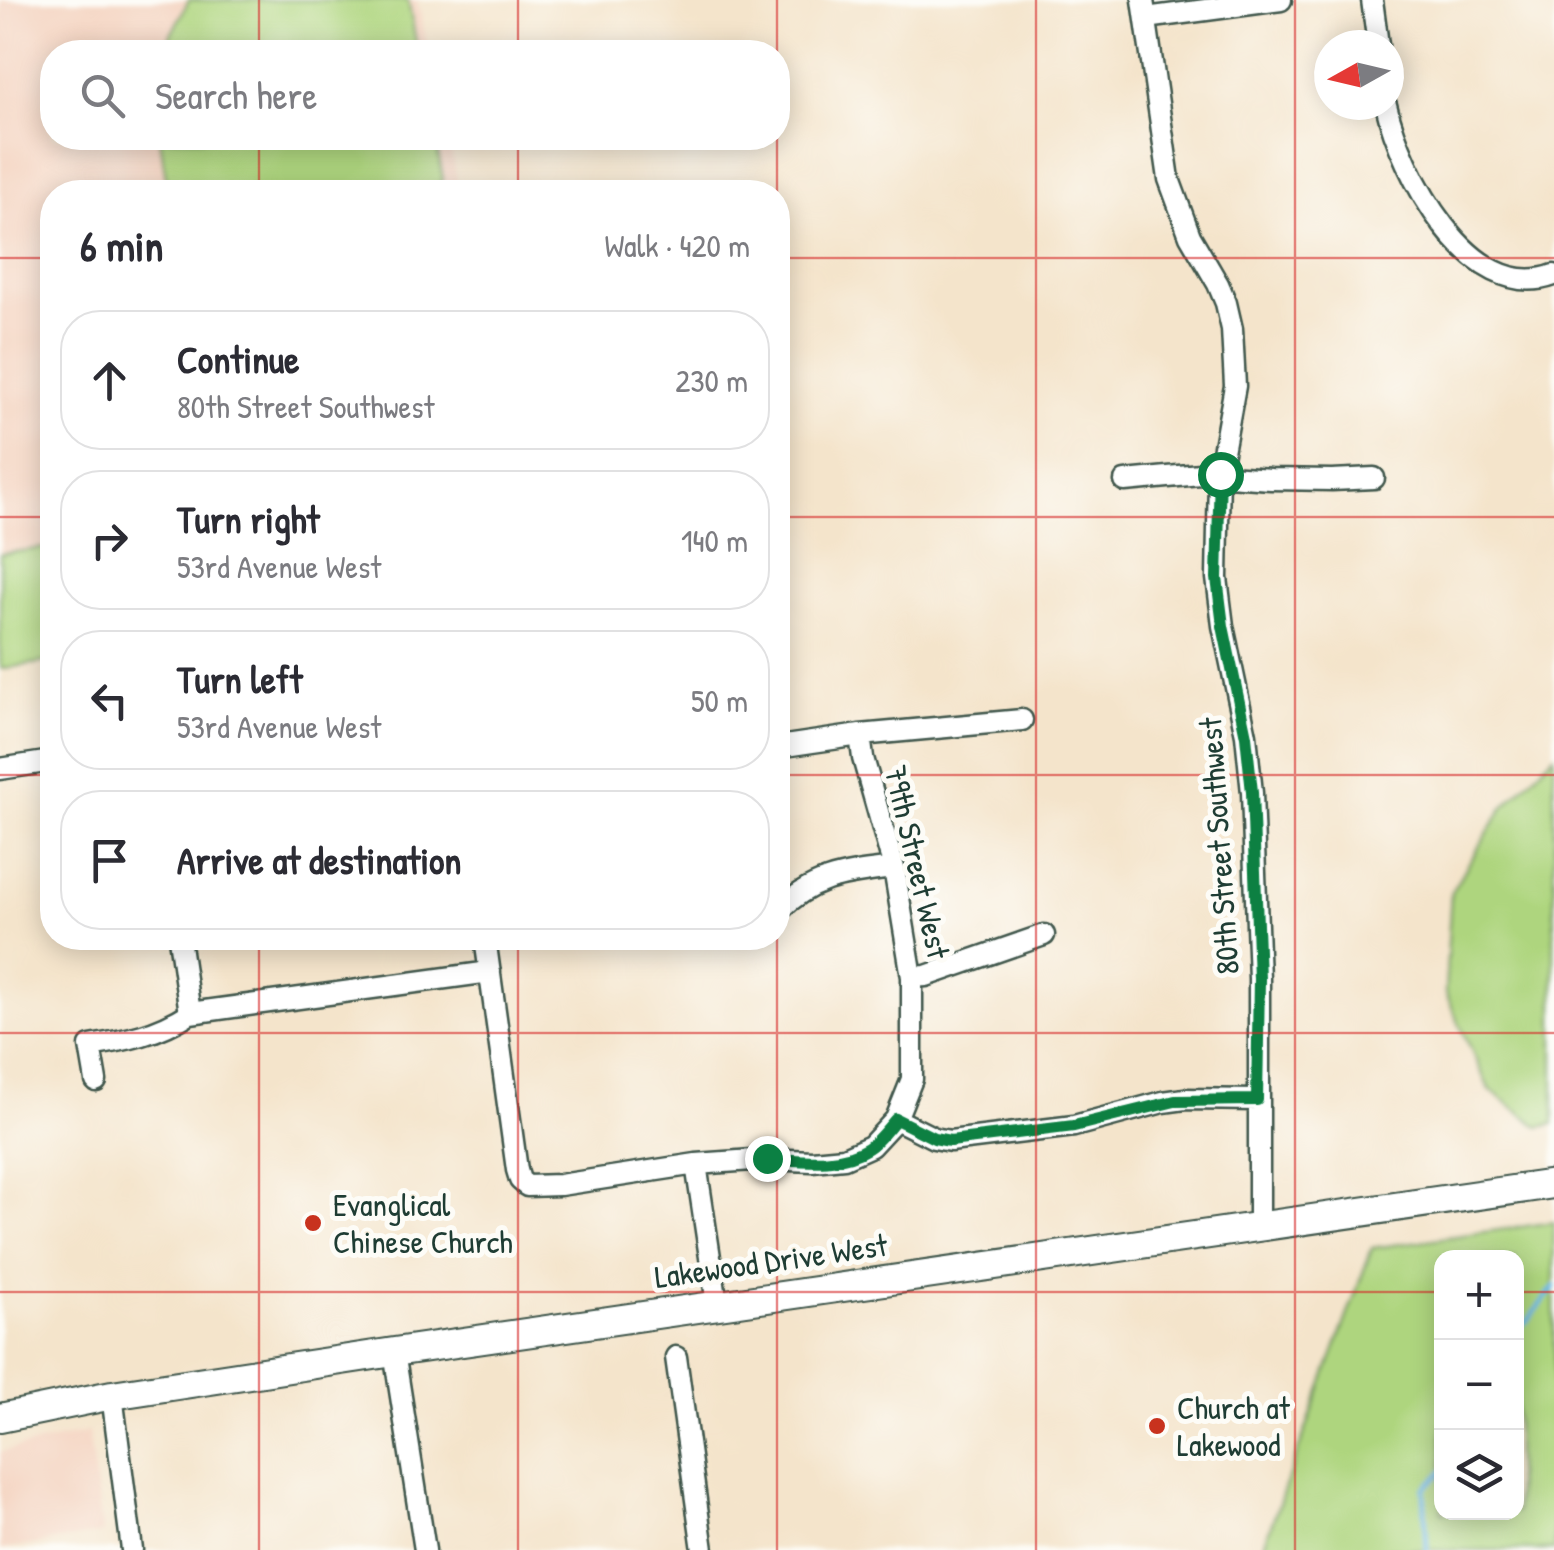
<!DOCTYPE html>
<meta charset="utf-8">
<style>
:root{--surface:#fff;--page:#f2f2f3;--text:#2b2b33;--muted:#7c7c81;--line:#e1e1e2}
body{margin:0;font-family:"Patrick Hand",sans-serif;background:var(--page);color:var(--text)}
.controls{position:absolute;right:30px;bottom:30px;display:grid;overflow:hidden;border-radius:20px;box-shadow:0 5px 25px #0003}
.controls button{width:90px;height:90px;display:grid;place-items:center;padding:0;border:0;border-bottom:2px solid var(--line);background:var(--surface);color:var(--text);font:50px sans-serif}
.compass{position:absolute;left:1314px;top:30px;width:90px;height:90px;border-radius:50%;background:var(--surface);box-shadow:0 5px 25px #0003;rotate:262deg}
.stop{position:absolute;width:30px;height:30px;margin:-22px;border:8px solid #0b8043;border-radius:50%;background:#fff}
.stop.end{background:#0b8043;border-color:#fff;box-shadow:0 2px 10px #0008}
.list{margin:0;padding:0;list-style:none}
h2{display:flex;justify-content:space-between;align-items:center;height:130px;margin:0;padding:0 40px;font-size:42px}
h2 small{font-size:32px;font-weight:400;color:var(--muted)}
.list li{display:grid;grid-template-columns:65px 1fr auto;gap:30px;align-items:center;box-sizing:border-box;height:140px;margin:0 20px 20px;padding:0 20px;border:2px solid var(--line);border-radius:40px}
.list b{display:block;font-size:38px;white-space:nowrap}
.list p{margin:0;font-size:32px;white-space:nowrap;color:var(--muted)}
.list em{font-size:32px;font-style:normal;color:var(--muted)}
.icon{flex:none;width:55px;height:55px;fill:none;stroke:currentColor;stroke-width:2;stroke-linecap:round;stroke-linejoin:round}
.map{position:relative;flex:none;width:1554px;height:1550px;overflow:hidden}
.search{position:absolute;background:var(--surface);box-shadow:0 5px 25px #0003;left:40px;top:40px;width:750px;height:110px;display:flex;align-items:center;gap:25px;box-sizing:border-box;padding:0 35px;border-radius:40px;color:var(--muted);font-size:38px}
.panel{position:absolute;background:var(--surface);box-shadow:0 5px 25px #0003;left:40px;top:180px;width:750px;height:770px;border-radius:40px}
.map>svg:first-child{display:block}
.built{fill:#f4d3c0}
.green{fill:#aed57e;stroke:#668959;stroke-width:2.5;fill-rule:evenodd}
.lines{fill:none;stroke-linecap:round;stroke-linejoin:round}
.stream{stroke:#6fb9e8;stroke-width:5}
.street-casing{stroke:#3f564b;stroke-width:25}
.secondary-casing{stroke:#3f564b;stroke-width:32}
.street{stroke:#fff;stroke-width:20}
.secondary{stroke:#fff;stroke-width:28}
.route{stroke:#0b8043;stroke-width:12}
.grid{fill:none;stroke:#d62828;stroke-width:2.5;stroke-opacity:0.55}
.poi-dot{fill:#c8321e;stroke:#fdfcf7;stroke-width:4}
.labels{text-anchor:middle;stroke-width:10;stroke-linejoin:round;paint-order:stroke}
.street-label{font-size:32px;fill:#1f3d34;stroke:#fdfcf7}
.poi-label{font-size:32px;fill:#1f3d34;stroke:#fdfcf7;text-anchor:start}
</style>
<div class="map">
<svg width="1554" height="1550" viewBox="0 0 1554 1550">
<rect width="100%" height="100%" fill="#fdfcf7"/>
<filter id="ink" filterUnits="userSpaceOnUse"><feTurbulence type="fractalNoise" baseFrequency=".01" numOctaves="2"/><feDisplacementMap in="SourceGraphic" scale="20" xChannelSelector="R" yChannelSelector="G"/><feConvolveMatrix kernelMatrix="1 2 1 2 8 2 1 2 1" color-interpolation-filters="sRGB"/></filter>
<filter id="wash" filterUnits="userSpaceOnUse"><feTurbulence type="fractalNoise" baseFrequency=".0048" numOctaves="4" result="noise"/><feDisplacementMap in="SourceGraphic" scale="40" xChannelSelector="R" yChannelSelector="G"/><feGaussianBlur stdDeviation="2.25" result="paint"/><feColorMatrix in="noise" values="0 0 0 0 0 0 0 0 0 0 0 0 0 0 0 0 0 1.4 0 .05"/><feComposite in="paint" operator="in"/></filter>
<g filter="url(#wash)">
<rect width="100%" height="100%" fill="#f4e4cb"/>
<path class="built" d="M0,0H417L429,52H52V138H448L460,192H52V661L0,669Z
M88,1432L103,1533L0,1550V1452Z"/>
<path class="green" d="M189,0H408L418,52H162Z
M160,138H435L443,179L435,192H168Z
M52,547V661L0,669V554Z
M1554,755V1124L1539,1127L1489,1089L1445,992L1451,892L1503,808Z
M1554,1222V1550H1262L1372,1248ZM1442,1258H1516V1512H1442Z"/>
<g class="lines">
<path class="stream" d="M1516,1329L1528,1321L1554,1287
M1427,1550L1424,1489L1442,1472"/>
</g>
</g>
<g filter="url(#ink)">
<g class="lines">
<g class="street-casing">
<path id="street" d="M1143,0L1169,179L1190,236L1218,284L1226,303L1232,329L1235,386L1219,474L1217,578L1223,626L1246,735L1252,793L1259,979V1227
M1372,0L1378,45
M1146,18L1281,0
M1386,105C1401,170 1469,306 1554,275
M1125,481L1200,474L1271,479L1332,480L1374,478
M778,747L860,735L1022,720
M0,769L52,761
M778,912C812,876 847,874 894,868
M179,938L190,1013
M485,938L517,1170L520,1180L527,1186L560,1185L696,1164L767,1159L812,1161L844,1158L871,1146L896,1119L912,1079V977L894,868L863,758L860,735
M912,977L926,976L1044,935
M96,1081L90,1046C127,1040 158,1034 190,1013L490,972
M896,1119L934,1138L950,1141L1074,1126L1163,1102L1185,1099L1257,1100
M696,1164L717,1304
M394,1352L425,1550
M676,1357L703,1550
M112,1395L132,1550"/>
</g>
<g class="secondary-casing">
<path id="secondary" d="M0,1418L112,1395L394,1352L1554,1184"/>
</g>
<use href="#street" class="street"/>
<use href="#secondary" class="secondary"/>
</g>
</g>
<g class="lines" filter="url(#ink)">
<path class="route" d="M767,1158C801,1160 838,1167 868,1148C879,1141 887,1129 896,1119L934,1138L950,1141L1074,1126L1175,1101L1257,1100L1259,979L1252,792L1246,736L1223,626L1217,578L1220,474"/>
</g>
<path class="grid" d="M259,0V52M518,0V52M777,0V52M1036,0V1550M1295,0V1550M259,138V192M518,138V192M777,138V192M0,258H52M778,258H1554M0,517H52M778,517H1554M0,775H52M778,775H1554M259,938V1550M518,938V1550M777,938V1550M0,1033H1554M0,1292H1442M1516,1292H1554"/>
<g class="poi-dot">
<circle cx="313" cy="1223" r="10"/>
<circle cx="1157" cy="1426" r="10"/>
</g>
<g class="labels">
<g class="street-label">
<text transform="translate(1219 846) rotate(-94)" y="11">80th Street Southwest</text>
<text transform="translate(917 862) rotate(77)" y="11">79th Street West</text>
<text transform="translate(771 1261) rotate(-8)" y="11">Lakewood Drive West</text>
</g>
<g class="poi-label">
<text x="333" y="1216">Evanglical<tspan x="333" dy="37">Chinese Church</tspan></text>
<text x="1177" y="1419">Church at<tspan x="1177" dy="37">Lakewood</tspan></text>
</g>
</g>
</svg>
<div class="controls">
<button>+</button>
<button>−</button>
<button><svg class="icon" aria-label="layers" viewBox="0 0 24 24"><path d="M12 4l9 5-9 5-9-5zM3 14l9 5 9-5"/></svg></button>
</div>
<svg class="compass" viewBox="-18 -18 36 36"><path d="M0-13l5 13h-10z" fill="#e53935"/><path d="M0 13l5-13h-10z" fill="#7c7c81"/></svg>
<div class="stop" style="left:1220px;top:474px"></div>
<div class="stop end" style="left:767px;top:1158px"></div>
<div class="search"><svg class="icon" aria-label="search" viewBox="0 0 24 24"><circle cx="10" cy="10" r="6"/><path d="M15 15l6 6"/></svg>Search here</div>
<section class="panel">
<h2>6 min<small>Walk · 420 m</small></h2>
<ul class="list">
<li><svg class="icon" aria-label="ahead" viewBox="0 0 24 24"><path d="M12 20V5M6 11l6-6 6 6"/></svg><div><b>Continue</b><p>80th Street Southwest</p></div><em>230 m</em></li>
<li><svg class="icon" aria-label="right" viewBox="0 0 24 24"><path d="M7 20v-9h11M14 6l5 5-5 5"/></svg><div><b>Turn right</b><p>53rd Avenue West</p></div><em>140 m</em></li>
<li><svg class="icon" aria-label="left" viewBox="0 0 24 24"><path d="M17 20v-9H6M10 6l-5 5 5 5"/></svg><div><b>Turn left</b><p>53rd Avenue West</p></div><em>50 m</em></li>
<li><svg class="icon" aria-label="arrive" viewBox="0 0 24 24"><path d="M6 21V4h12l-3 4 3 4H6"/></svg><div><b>Arrive at destination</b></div></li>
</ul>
</section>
</div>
